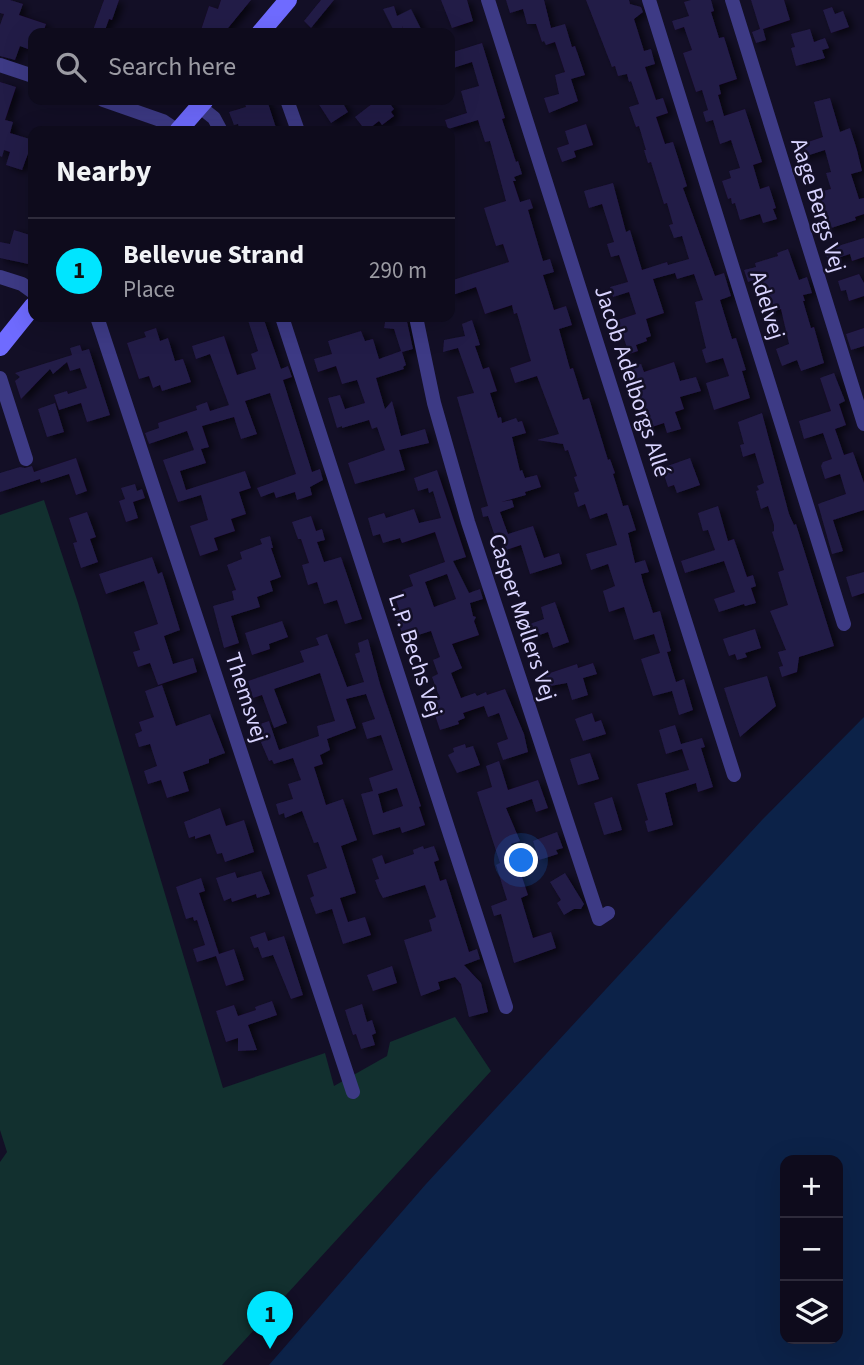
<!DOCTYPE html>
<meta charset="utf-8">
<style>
:root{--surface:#0e0b1c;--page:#1c1929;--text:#f1f3f6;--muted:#9b9ba3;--line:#2e2b3b;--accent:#00e5ff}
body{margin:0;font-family:"Source Sans 3",sans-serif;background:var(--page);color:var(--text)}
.controls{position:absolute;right:21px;bottom:21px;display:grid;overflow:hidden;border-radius:14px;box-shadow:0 7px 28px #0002}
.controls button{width:63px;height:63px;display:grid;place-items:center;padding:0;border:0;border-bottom:2px solid var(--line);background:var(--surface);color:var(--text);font:35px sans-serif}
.you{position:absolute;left:522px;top:861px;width:24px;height:24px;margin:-18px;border:5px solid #fff;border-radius:50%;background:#1a73e8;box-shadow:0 0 0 10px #1a73e833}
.badge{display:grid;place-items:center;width:46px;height:46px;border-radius:50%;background:var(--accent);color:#111;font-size:23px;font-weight:700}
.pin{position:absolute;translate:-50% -58px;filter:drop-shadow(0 2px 4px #0008)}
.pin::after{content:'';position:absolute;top:37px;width:24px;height:21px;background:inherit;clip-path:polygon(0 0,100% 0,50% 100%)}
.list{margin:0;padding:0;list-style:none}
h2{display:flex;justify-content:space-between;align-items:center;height:91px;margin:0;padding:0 28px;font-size:30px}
h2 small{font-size:23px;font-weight:400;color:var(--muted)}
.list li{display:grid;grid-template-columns:46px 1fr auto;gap:21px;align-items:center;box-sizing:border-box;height:105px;padding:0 28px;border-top:2px solid var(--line)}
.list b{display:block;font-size:26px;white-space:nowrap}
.list p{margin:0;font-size:23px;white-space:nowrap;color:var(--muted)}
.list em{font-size:23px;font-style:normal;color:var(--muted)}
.icon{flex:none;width:38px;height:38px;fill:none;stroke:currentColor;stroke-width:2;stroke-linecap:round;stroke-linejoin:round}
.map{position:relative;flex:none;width:864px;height:1365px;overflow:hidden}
.search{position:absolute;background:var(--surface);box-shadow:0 7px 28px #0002;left:28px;top:28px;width:427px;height:77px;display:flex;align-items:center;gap:18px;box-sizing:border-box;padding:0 24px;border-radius:14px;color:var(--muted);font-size:26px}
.panel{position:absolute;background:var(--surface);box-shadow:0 7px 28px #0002;left:28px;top:126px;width:427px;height:196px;border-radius:14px}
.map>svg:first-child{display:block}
.green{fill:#12302f}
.water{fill:#0c2248;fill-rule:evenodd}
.building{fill:#241b47;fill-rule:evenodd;filter:url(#shadow)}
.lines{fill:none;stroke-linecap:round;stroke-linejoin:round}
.street{stroke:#3d3a85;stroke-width:14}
.secondary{stroke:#6f6bff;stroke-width:18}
.labels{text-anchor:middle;stroke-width:5;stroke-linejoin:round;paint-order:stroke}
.street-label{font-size:23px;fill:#d9d4ff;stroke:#130f26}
</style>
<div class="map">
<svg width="864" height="1365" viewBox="0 0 864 1365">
<defs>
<filter id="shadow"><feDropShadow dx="5" dy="3" stdDeviation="3.5" flood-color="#0009"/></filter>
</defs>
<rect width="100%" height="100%" fill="#130f26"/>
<path class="green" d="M44,500L78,603L223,1088L325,1053L334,1086L387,1056L390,1042L455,1017L491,1071L222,1365H0V1162L7,1152L0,1130V515Z"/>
<path class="water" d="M864,717V1365H269L426,1184L762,820ZM785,1160H838V1339H785Z"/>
<path class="building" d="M0,0H10L23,4L19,15L46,24L43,33H33V51L20,46L15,60L0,56V25L4,14L0,13Z
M104,0H119L112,20L109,19L104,33H92Z
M221,0H251L224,33H200L209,6L218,9Z
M321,0H334L311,28L304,21Z
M441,0H467L473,21L452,28Z
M506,0H544L551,28L565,24L572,47L575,46L585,75L571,79L578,101L549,113L544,98L559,94L555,75L565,72L555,42L546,45L544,41L542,42L536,24H527L523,9L510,13Z
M586,0H629L630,4L641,7L643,12L634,19L644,51L651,49L655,64L645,67L656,100L663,98L668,113L656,117L665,144L673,142L687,186L683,188L715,276L724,273L731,296L720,300L732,339L736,338L746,370L742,371L750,398L714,410L706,383L729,376L723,358L706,363L702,350L706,348L695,302L703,300L694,274L677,279L675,273L653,279L664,313L646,319L651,336L646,338L647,341L636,345L638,351L629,354L618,320L636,314L629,292L613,297L610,287L628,282L619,255L611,257L607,244L614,242L602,204L589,208L584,191L613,183L626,232L630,230L642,270L667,262L668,265L689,259L682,236L674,238L669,225L673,224L667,203L664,204L651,162L648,163L644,150H646L639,126L636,127L629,107L639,104L631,81L629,82L627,74L618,76L615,66L612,67Z
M691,0H711L714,11L711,12L719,38L724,37L737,79L719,85L721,94L718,95L724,116L745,109L762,162L753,165L760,189L769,186L776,208L773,209L777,219L763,223L760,214L740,220L735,203L732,204L731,198L728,199L722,181L731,178L729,171L740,168L731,140L720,144L713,120L706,122L703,112L708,110L702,90L696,92L683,53L692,50L684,27L675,30L672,21L689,16L684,2Z
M751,0H784L790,20L763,29L766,40L756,43L752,32L760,29Z
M394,6L397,16L411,9L423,33H409L406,28L403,29L402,26L403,33H395L383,9Z
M832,7L835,14L843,11L849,27L831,33L823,10Z
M810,29L814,42L825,38L829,48L822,50L825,58L796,66L791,48L795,47L791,34Z
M482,43L505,118L502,119L516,162L518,161L522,174L514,177L516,181H513L520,202L530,199L533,208L528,210L543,261L550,259L554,272L543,275L554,310L566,306L572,325L559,329L570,369L573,368L583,400L589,398L608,460L610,459L615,473L613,474L623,506L628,505L636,530L628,533L635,563L645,560L649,572L641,574L643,582L653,613L660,611L671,651L667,652L676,682L684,679L693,710L679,715L672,691L653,696L641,659L660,653L654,634L634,640L624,607L609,612L603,591L615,586L608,564L591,570L586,554L617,545L607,513L590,519L585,504L578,507L574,493L579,491L574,477L577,476L568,450L565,451L563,444L537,440L559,434L537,376L515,383L510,368L531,361L517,313L514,314L512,305L485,314L476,287L450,296V281L509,262L503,244L496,246L484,208L506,201L490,141L485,142L478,120L448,129L445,120L467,113L461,91L479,86L472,62L450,69V53Z
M0,82L16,87L5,120L13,122L10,133L33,140L22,170L6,165L10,152L4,150L2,157L0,156Z
M830,98L840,132L850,128L857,150L862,171L851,174L859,199L864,198V214L855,217L856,220L828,229L819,192L831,189L826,173L831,172L825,150L800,158L796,146L823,137L814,102Z
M244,100H267L277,131H240L238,124L234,125L229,112L246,107Z
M316,100H341L348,112L331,123Z
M377,100H387L394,109L391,112L394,116L382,125L379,121L366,131L355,117Z
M586,124L593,145L574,151L576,157L562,162L557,148L569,144L565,131Z
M14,230L33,236V265L0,258V242L10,244Z
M864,238V257L852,261L850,254L828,261L825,250Z
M788,249L799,280L807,277L812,293L803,295L805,301H803L811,328L814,327L824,363L801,371L797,360L782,366L776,349L789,344L781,309L764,314L760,300L767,298L760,278L748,282L744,270L756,267L755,263L778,256L777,253Z
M859,274L864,283V296L849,301L846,290L841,291L838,281Z
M247,317H263L281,369L288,366L292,377L283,380L312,472L320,469L323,480L310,487L312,495L297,500L295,492L276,498L274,492L261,497L257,488L296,474L270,393L245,401L257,434L241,439L234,417L202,426L209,447L201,449L206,463L180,471L186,490L245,471L251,488L239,492L246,514L231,519L235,531L214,538L218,550L200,556L190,526L208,520L201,495L178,502L163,460L194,450L187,431L149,444L145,433L159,428L158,423L197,410L196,406L207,402L210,411L229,405L210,354L196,359L192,346L224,336L237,375L256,369L251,354L258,351Z
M386,317H406L413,349L402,352L406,365L403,367L404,369L376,378L385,409L392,401L401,436L425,429L429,443L399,450L405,470L355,484L348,463L385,450L377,427L372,429L369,420L342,428V426L337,428L328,398L340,395L345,409L365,403L357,380L342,384L336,366L318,372L314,359L332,354L328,341L361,331L365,341L373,339L379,359L401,351L394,329L384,328Z
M472,320L480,345L475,346L483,369L489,367L497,391L490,393L498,418L501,417L502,423L516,418L518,422L522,421L526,433L512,437L520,471L522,470L525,478L537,475L541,487L525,492L526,495L501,502L512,500L514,507L500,512L508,534L533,526L544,558L559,553L562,564L530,574L521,545L506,550L502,538L496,539L488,516L483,517L481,508L488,506L457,397L474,393L458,348L443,352L444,340L465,336L462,324Z
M156,328L160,341L168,338L175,361L183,359L191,382L162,391L160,385L153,388L149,376L139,379L127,343L146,337L144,332Z
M864,328V346L851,350L846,334Z
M80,345L82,351L89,349L110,415L87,422L81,403L59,410L54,395L67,391L68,394L87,388L80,368L70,371L67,362L53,374L50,369L21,399L15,381L20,377L15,373L72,355L70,348Z
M674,362L680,381L696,377L701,391L680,397L684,409L675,412L681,429L667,433L664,423L643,430L638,414L645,411L634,377L627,380L623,369L641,364L644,372Z
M834,373L845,401L839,404L846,425L835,429L844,455L853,452L864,483V510L833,520L843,551L832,554L818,504L846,494L840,474L825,479L821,466L823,462L832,459L823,433L804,439L799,421L831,411L820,378Z
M55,403L64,432L47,437L38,409Z
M762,413L789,514L794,525L796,524L834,646L799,657L797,672L782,677L779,667L783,666L778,652L786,650L770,611L788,605L778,572L784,570L772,532L774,531V525L768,506L761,509L756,491L759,490L757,486L764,483L755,453L743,457L740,445L744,444L738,422Z
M76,458L87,491L76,495L69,474L41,483L40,479L0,492V473L20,467L25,468L32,466L34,472Z
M690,458L700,485L677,493L674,485L668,487L662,468Z
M437,470L466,557L453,561L469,593L480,589L483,599L470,603L473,616L476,617L474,621L479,635L452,644L462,668L451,673L461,698L475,693L477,696L486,692L487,695L505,689L524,734L528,752L503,760L497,743L508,739L499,713L488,717L484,706L463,713L465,718L458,721L459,724L440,730L430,700L439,696L432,677L438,674L433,660L440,657L431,631L415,636L413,630L402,633L397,620L402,618L396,600L405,597L402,590L413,586L409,575L445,562L435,532L402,543L400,538L383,543L380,534L373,536L368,518L384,513L386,518L414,509L419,523L441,518L433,491L429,493L428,488L418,491L414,478ZM447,574L456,599L434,607L425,582Z
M135,484L137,491L142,489L145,498L133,502L138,518L126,522L119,501L125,499L121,488Z
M718,506L728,541L734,539L747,577L753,575L756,586L751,588L756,603L745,606L744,604L719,612L714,599L735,592L724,561L685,573L681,561L715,550L708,530L703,531L698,513Z
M87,512L96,537L90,539L98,562L81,568L73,543L77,542L69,518Z
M311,516L316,531L322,529L325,540L317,542L324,562L341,557L362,619L345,624L337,600L324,604L317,582L308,585L302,565L309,563L301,539H298L292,522Z
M270,536L273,548H271L281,577L270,581L273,591L257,597L260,607L231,616L239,643L224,648L213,606L234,600L232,591L236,590L227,565L242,559L240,552L262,544L260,539Z
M152,557L158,574L162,572L180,630L164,636L173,664L193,658L197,672L158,685L150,663L138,667L133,652L140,650L134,632L158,624L144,581L106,594L99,574Z
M864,572V593L852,597L846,577Z
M555,602L569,642L553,648L548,632L534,637L530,624L544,619L541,607Z
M282,621L288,637L269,644L270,649L252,655L245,633Z
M755,629L761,648L745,653L747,657L737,660L735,654L729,656L723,639Z
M327,634L347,687L364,682L355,654L360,652L358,643L368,639L380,684L421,806L419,807L425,825L402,833L400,827L373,835L361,794L373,791L369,778L393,770L381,735L367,739L362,723L375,719L366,694L346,699L356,728L327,739L330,750L320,755L323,764L314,767L326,805L343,799L357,840L341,846L356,893L340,898L348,922L365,917L371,935L343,944L332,909L316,914L310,898L314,896L307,875L327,868L318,842L314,843L302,811L285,818L284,813L279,815L276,804L293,799L288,784L301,780L293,758L274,764L272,760L269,761L254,726L269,721L279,750L319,736L317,726L335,721L320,673L274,689L287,723L274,728L262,695L253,698L248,681L304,662L300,651L319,645L316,638ZM397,788L403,806L383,813L378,794Z
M593,663L597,674L583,678L588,695L572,700L567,683L545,687L541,676L577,664L578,668Z
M767,676L776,706L740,737L724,688Z
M162,685L176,726L210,714L225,753L209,759V763L183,772L189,791L167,798L161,780L148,784L144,771L157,766L150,744L139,747L135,734L142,731L139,722L154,717L145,691Z
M592,713L595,722L601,720L606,734L583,741L575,719Z
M675,725L681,744L702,738L705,747L701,748L713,787L698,792L696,783L665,793L673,825L648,832L645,821L648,820L637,784L689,770L682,749L666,754L659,730Z
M465,744L466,748L473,746L480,765L457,773L448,755L454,752L453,748Z
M590,753L599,779L578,785L570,759Z
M499,761L508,790L538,780L548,808L536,812L532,799L506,808L520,841L511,844L528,895L521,898L533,938L551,932L556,948L514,963L501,914L494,916L491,906L507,900L496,865L500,863L477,792L492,787L486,766Z
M612,797L622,830L604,835L594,803Z
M220,808L226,826L244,820L254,852L225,862L222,853L217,854L210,834L195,839V836L189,838L184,822Z
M557,832L563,848L556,850L558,854L539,860L533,841Z
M423,846L424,849L434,846L439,860L434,862L440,881L446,879L469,952L477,949L480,959L464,965L481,983L488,1012L469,1017L461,984L455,977L438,982L440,989L421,996L404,940L432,931L429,920L436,917L425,885L383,898L379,891L375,880L379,879L372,859L382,855L385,864L414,854L413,850Z
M261,871L270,894L257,898L256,894L232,902L231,898L224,901L216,878L235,872L237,878Z
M565,873L584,904L581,909H574L564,915L557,903L561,900L550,882Z
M201,878L205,891L199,893L219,954L234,949L244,980L226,986L216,956L197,962L193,949L205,945L197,920L194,921L193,917L186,919L176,887Z
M265,932L268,941L284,936L303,995L291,999L273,955L262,958L258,947L254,948L250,937Z
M392,966L397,983L373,991L367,975Z
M272,1001L277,1015L248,1025L257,1050L238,1051V1038L226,1042L216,1011L234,1005L238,1016L256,1010L255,1007Z
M362,1004L367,1022L372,1020L376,1033L372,1035L375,1045L361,1049L356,1034L353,1035L345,1010Z"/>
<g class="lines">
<path class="street" d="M488,0L734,775
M649,0L844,624
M732,0L864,424
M0,65L33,76
M103,100L163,121L178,131
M287,100L298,131
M199,106L214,118L221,131
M0,277L22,284L33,292
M97,317L353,1092
M282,317L506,1007
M416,317L434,403L468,522L599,919L608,913
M0,378L26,459"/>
<path class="secondary" d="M260,33L288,0
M178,131L205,100
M0,347L33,306"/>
</g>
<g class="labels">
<g class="street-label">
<text transform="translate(819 205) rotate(73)" y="8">Aage Bergs Vej</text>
<text transform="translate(768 305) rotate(73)" y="8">Adelvej</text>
<text transform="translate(633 381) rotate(72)" y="8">Jacob Adelborgs Allé</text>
<text transform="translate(523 617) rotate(72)" y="8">Casper Møllers Vej</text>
<text transform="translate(416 655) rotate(72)" y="8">L.P. Bechs Vej</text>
<text transform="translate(247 697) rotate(72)" y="8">Themsvej</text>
</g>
</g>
</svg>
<div class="controls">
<button>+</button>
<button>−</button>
<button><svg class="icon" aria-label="layers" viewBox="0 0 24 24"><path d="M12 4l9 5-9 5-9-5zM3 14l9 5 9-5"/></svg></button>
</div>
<div class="you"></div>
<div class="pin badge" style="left:270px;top:1349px">1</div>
<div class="search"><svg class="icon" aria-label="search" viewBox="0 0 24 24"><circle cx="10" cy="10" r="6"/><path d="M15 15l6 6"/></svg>Search here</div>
<section class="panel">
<h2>Nearby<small></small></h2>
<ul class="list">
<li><span class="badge">1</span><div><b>Bellevue Strand</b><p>Place</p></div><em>290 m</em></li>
</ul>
</section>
</div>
